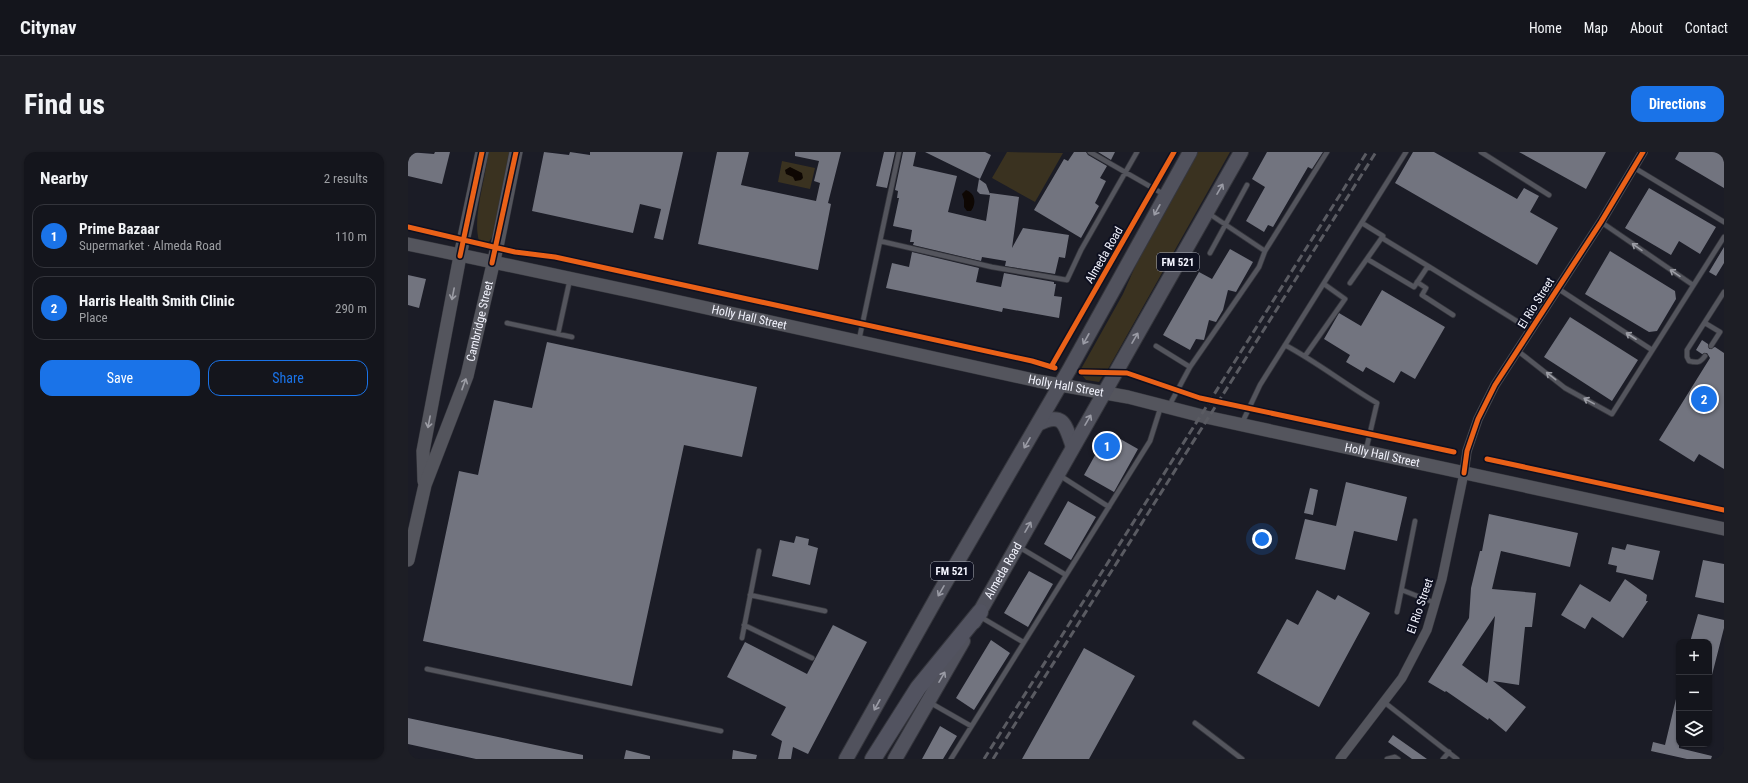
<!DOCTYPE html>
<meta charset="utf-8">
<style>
:root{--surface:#14151c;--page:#1d1e25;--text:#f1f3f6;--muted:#9d9fa3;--line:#33343b;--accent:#1a73e8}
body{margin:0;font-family:"Roboto Condensed",sans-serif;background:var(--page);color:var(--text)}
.controls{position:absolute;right:12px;bottom:12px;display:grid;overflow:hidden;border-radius:8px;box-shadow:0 1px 3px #0004}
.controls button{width:36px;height:36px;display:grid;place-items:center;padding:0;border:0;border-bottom:1px solid var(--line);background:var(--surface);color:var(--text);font:20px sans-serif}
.you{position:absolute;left:854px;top:387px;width:14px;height:14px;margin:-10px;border:3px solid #fff;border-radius:50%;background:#1a73e8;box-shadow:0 0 0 6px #1a73e833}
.badge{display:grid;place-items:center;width:26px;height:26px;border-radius:50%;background:var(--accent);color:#fff;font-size:13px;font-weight:700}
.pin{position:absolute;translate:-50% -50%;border:2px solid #fff;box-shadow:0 1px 4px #0006}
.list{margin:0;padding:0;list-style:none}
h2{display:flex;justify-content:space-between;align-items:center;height:52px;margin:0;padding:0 16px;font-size:17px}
h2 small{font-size:13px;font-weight:400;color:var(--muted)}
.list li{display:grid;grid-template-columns:26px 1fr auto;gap:12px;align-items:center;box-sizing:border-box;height:64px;margin:0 8px 8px;padding:0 8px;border:1px solid var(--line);border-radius:12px}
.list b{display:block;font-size:15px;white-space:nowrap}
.list p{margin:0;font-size:13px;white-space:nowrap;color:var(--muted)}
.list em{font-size:13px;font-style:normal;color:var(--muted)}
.actions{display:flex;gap:8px;padding:12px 16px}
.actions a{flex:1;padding:9px 0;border:1px solid var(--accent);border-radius:12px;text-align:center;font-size:14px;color:var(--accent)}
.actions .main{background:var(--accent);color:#fff}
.icon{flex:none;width:22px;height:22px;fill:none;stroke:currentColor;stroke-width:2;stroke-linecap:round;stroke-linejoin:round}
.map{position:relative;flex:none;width:1316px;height:607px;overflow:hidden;border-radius:12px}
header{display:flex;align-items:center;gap:24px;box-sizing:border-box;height:56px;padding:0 20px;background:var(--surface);border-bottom:1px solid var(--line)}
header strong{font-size:19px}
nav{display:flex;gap:22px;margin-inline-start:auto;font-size:14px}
.intro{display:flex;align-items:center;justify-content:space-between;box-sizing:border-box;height:96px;padding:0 24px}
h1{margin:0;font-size:28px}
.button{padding:10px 18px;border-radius:12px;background:var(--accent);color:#fff;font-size:14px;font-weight:700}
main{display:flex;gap:24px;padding:0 24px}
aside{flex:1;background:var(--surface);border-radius:12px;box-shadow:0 1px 3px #0004}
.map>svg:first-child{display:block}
.green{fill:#3a3220}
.water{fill:#0e0703}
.building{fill:#72747f;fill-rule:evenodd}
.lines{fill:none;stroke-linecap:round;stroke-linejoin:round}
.lane-casing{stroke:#35363d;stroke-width:6}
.street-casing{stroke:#35363d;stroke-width:10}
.secondary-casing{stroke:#35363d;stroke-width:14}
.primary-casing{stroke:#35363d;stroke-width:16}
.highway-casing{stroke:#35363d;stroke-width:18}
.lane{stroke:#54555d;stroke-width:4.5}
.street{stroke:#54555d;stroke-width:9}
.secondary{stroke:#54555d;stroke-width:13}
.primary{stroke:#51525d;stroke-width:14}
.highway{stroke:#525360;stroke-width:16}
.rail{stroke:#5a5b62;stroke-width:3;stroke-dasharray:8 4;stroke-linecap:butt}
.cycleway-casing{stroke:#0e1020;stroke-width:8}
.cycleway{stroke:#ea6118;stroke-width:5}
.oneway{stroke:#9a9ba5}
.oneway2{stroke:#9c9da5}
.labels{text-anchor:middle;stroke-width:4;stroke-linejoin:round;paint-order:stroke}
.shield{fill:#0e1020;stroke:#aeb0bb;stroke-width:1}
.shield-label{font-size:11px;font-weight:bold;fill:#f3f4fe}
.street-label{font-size:12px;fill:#f3f4fe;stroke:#0e1020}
</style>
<header>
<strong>Citynav</strong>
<nav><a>Home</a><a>Map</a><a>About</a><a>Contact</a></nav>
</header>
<div class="intro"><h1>Find us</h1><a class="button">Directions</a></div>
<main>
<aside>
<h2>Nearby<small>2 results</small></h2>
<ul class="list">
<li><span class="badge">1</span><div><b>Prime Bazaar</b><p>Supermarket · Almeda Road</p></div><em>110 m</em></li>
<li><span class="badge">2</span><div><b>Harris Health Smith Clinic</b><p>Place</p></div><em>290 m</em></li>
</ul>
<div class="actions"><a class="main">Save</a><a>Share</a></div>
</aside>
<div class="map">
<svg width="1316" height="607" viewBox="0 0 1316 607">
<rect width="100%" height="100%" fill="#1b1c26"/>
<path class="green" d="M80,0H103L85,84L80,91L71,89C64,64 78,28 80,0Z
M599,0L655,1L627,50L584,26Z
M790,0H822L700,217H673L715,142L738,90Z
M374,9L407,16L402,37L370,30Z
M673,222H696L691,230L678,228Z"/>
<path class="water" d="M382,15L394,21L395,26L393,28L387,29L385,25L378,22L377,18Z
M558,38C567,41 569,51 563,59H559L556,55V48L554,42Z"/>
<path class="building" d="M0,0L26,2L27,0H42L34,32L0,24Z
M136,0L161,3L162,0L182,3V0H275L255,88L246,86L253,57L232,52L225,81L124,59Z
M309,0H341L333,33L408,49L412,31L406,29L411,9L387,4V0H433L420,51L423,52L410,118L290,92Z
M476,0H487L479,36L468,34Z
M495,0H508L505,14L549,24L540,60L578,69L582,43L572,42L569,39L571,27L578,32L582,42V41L611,45L604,96L615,76L661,83L657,106L651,105L647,122L597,114L598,109L574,105L573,109L505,93L506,90H502L504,78L485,74L491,46H489L490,39L487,38Z
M517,0H577L583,3L572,27Z
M666,0H678L680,3L699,14L692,26L698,29L687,51L691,54L673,86L626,58L656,7L660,9Z
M690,0H707L703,8Z
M859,0H915L904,17L900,15L865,75L860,73L856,80L838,69L857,35L844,27Z
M1005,0H1026L1109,47L1116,36L1131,44L1122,60L1150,76L1129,113L987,31Z
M1111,0H1198L1178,37Z
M1271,0H1316V36L1267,7Z
M1241,36L1308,75L1292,102L1271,89L1263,103L1217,76Z
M1316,95V111L1308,124L1301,120Z
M822,97L845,110L828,140L820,138L815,158L808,170L801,168L796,188L788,187L782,198L755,183L791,120L804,127Z
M1202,99L1267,139L1268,147L1249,179L1241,180L1177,142Z
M504,100L571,116L568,130L593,135L596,121L646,130V132H648L646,144L654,145L651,166L595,156L594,160L478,136L484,111L501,115Z
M0,123L18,127L11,156L0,153Z
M974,138L1037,175L1007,227L993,219L986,231L958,215L955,220L938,210L942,203L916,187L931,161L953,174Z
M1162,165L1230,208L1204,249L1136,205Z
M1294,188L1300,192L1301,197L1307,195L1316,201V317L1291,302L1286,310L1251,288L1302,206L1299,201L1294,202L1288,198Z
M139,190L349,235L334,305L276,293L224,534L15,489L51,319L70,323L86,248L124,256Z
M700,280L730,297L706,340L676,323Z
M938,330L999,345L989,389L946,379L937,418L887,407L897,367L928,374Z
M902,336L910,338L905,363L896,361Z
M660,349L688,365L663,408L636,392Z
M1081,362L1170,381L1162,415L1093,399L1084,437L1128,441L1124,475H1117L1111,533L1085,529L1118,555L1098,580L1081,566L1080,568L1038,539L1037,540L1020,530L1061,466L1063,436L1072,399H1074ZM1087,464L1080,529L1079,531L1054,513Z
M388,384L401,387L400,393L410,396L402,433L364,424L372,388L386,391Z
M1219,392L1252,399L1245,428L1208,420L1209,414L1200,412L1204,395L1217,398Z
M1295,408L1316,412V451L1287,445Z
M621,419L645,432L620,475L596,461Z
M1217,427L1239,443L1238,449H1240L1215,486L1184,465L1177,477L1153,463L1172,432L1202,450Z
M909,438L927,448L930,443L962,461L911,555L849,521L879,467L890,473Z
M1290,462L1316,468V476L1304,523H1301V490H1282Z
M425,473L459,490L400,602L385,595L383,607H370L374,589L363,583L378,555L319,525L337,490L399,522Z
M583,488L602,501L566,558L548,546Z
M676,496L727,524L681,607H614Z
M1268,547L1271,548V596L1304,604L1303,607H1279L1243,599L1245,590L1257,593Z
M0,566L175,603V607H68L0,592Z
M532,574L549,584L535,607H514Z
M985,583L1019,607H1004L980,590Z
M218,598L242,604V607H216Z
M325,598L349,603L348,607H324Z"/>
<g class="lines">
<g class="lane-casing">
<path id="lane" d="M491,0L472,89L584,115L659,128L673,98L729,0
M682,0L757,43
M1073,0L1141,43
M1225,15L1316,70
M1193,70L1285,133
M857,99L919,0
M802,101L839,33
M959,107L1006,135L1020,114L974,86
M1020,114L1123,178
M1009,130L1018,136L1014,143L1045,163
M942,131L975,84L954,71
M1149,136L1244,198
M99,171L164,185
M1297,171L1312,180L1303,194
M150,182L162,127
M451,188L472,89
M877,193C909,210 938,233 969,251L958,298
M748,194L782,215L761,254
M1110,199L1157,236L1204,262L1316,85
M897,204L937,147L916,132
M1297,204C1292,211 1289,211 1281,209L1279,205V198L1316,140
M782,215L851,115L857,99L800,61
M834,271L852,233L998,0
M651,323L701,355
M611,395L658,423
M994,438L1027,451
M342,443L417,459
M989,460L1007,369
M571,464L615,490
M336,473L404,506
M334,486L351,399
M19,517L313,579
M521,550L563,574
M976,550L1049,607
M787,571L834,607
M543,607L742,289L753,254
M979,607L987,605L990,607
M1035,607L1041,600"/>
</g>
<g class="street-casing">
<path id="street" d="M932,607L994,526L1019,478L1034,427L1056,321L1059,299L1070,267L1087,233L1193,70L1235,0"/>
</g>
<g class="secondary-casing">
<g id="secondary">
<path id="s1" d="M0,92L231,141L630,229L720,245L798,265L1316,377"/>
<path d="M16,329L15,299L52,104L74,0"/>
<path id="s2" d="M0,408L17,333L59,224L89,95L108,0"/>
</g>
</g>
<g class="primary-casing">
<g id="primary">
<path d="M630,272C656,259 657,273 665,295"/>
<path id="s3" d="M566,470L833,0"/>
<path d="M438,607L533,438L661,218L782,0"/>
<path d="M487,607L555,489"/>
</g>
</g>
<g class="highway-casing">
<path id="highway" d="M465,607L510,536L572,460"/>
</g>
<use href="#lane" class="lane"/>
<use href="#street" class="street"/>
<use href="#secondary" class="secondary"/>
<use href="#primary" class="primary"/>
<use href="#highway" class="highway"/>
<path class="rail" d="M576,607L959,0
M585,607L968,0"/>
<g class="cycleway-casing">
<path id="cycleway" d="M0,75L107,100L147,105L624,209L647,216
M52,104L74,0
M84,111L108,0
M643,215L766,0
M673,220L719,221L792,246L1046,300
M1079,307L1316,358
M1056,321L1059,299L1070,267L1087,233L1193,70L1235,0"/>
</g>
<use href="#cycleway" class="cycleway"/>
</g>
<defs><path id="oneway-shaft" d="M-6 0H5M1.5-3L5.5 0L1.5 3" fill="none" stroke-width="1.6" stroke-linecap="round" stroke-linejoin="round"/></defs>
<g class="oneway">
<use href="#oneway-shaft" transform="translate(812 37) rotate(-60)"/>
<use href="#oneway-shaft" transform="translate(749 58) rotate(119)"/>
<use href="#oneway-shaft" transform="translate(727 186) rotate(-60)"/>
<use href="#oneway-shaft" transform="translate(678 187) rotate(119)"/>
<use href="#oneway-shaft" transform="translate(680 268) rotate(-60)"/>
<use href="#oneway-shaft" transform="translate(619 291) rotate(120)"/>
<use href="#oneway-shaft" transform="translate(620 375) rotate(-60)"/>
<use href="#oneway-shaft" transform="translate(533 439) rotate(120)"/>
<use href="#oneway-shaft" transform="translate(534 525) rotate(-60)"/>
<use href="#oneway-shaft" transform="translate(469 553) rotate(119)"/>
</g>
<g class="oneway2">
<use href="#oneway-shaft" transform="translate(1229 95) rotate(-145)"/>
<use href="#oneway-shaft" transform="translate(1267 121) rotate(-146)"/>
<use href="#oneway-shaft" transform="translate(45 142) rotate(101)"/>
<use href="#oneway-shaft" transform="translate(1223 184) rotate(-147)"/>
<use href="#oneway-shaft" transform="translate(1143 224) rotate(-142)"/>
<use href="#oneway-shaft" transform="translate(56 232) rotate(-70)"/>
<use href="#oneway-shaft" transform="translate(1181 249) rotate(-151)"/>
<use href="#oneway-shaft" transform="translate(21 270) rotate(101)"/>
</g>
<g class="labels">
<g class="shield">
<rect x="749" y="101" width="42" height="18" rx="3"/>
<rect x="523" y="410" width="42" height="18" rx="3"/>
</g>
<g class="shield-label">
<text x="770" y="114">FM 521</text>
<text x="544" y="423">FM 521</text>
</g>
<g class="street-label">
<text transform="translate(696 103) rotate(-60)" y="4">Almeda Road</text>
<text transform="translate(1128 151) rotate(-58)" y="4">El Rio Street</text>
<text dy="4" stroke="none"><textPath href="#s1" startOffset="349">Holly Hall Street</textPath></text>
<text dy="4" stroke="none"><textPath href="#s2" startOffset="250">Cambridge Street</textPath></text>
<text dy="4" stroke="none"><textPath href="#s1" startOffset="673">Holly Hall Street</textPath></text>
<text dy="4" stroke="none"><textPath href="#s1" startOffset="997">Holly Hall Street</textPath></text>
<text dy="4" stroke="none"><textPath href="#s3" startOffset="59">Almeda Road</textPath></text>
<text transform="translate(1012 454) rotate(-71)" y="4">El Rio Street</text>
</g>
</g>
</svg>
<div class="controls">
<button>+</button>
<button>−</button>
<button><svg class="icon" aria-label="layers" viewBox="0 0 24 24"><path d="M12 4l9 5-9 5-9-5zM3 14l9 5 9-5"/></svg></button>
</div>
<div class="you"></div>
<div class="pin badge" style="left:699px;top:294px">1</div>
<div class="pin badge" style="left:1296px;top:247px">2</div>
</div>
</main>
